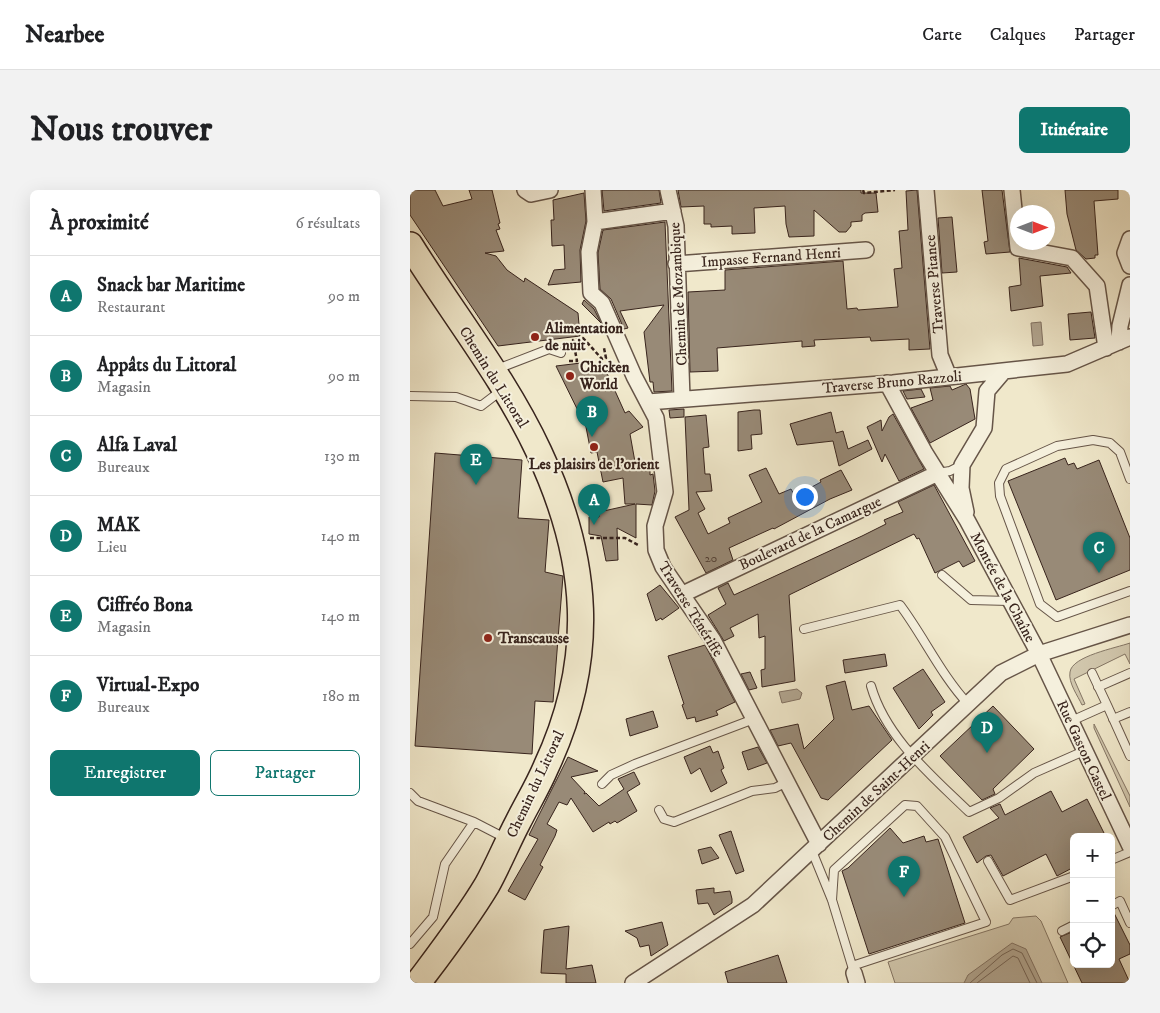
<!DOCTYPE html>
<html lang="fr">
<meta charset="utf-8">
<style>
:root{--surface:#fff;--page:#f2f2f2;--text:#202124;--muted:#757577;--line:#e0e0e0;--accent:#0f766e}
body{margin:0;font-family:"IM FELL DW Pica",serif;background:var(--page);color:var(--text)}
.controls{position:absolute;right:15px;bottom:15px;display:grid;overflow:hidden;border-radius:8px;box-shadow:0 5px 20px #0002}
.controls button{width:45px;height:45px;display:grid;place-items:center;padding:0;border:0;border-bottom:1px solid var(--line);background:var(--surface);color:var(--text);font:25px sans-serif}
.compass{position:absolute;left:600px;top:15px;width:45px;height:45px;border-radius:50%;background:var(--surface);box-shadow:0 5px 20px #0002;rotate:90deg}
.you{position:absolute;left:394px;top:306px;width:18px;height:18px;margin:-12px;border:4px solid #fff;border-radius:50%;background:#1a73e8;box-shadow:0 0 0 8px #1a73e833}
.badge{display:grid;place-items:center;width:32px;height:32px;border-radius:50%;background:var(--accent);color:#fff;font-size:16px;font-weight:700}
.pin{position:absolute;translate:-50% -41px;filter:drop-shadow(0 1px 2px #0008)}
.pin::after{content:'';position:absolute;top:26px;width:18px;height:15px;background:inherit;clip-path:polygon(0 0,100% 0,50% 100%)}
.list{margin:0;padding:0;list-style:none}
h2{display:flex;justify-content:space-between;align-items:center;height:65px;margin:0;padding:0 20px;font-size:21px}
h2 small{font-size:16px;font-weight:400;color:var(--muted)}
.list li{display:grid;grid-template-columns:32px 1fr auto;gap:15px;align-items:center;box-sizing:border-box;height:80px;padding:0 20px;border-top:1px solid var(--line)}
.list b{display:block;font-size:19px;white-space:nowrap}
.list p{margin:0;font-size:16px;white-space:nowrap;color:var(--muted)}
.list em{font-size:16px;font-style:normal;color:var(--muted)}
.actions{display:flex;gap:10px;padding:15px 20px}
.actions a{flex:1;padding:11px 0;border:1px solid var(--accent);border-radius:8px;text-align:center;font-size:18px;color:var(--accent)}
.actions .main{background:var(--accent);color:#fff}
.icon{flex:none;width:28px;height:28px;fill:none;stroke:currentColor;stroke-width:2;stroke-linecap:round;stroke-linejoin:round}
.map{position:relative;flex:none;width:720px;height:793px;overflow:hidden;border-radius:8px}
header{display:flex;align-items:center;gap:30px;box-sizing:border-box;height:70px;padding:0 25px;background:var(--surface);border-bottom:1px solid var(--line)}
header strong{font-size:24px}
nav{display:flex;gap:28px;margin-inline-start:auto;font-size:18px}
.intro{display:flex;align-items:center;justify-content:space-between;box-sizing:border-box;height:120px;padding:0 30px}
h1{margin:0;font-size:35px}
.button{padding:12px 22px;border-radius:8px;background:var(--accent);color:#fff;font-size:18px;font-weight:700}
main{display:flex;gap:30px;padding:0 30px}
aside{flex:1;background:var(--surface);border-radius:8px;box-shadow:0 5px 20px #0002}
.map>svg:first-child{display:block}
.green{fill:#d1c7ad;stroke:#847665}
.water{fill:#b1a590;stroke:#817162}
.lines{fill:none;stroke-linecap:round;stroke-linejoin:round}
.shore{stroke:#746456;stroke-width:1}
.building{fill:#988a77;stroke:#38241d}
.lane-casing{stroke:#665548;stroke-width:10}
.street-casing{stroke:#665548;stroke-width:18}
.primary-casing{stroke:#38241d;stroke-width:28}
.path{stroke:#38241d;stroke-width:2.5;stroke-dasharray:4 2.5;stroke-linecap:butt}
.lane{stroke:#f5f0dd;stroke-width:8}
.street{stroke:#f5f0dd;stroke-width:15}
.primary{stroke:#f0e8cb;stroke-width:25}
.poi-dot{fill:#8f2418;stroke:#f5f0dd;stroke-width:2}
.labels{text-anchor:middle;stroke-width:4;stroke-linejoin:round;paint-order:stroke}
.number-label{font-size:12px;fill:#503e34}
.street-label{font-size:15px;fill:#38241d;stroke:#f5f0dd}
.poi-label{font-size:15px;font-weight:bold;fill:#38241d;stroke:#f5f0dd;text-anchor:start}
</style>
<header>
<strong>Nearbee</strong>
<nav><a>Carte</a><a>Calques</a><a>Partager</a></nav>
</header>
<div class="intro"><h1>Nous trouver</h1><a class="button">Itinéraire</a></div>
<main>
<aside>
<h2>À proximité<small>6 résultats</small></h2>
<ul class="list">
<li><span class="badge">A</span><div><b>Snack bar Maritime</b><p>Restaurant</p></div><em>90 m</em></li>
<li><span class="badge">B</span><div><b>Appâts du Littoral</b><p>Magasin</p></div><em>90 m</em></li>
<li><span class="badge">C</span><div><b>Alfa Laval</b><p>Bureaux</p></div><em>130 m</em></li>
<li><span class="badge">D</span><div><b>MAK</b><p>Lieu</p></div><em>140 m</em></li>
<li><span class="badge">E</span><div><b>Ciffréo Bona</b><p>Magasin</p></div><em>140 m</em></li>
<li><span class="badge">F</span><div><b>Virtual-Expo</b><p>Bureaux</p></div><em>180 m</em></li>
</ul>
<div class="actions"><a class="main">Enregistrer</a><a>Partager</a></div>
</aside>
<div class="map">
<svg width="720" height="793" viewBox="0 0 720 793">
<rect width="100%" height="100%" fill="#f0e8cb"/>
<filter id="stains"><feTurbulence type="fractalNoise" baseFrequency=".004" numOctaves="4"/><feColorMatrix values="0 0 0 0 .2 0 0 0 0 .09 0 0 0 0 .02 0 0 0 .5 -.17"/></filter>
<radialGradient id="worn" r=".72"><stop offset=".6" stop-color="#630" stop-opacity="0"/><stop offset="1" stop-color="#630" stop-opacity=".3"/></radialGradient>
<path class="green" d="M720,453V474L715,464L664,489L675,514L672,515C668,506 658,493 660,482C662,466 706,458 720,453Z
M684,534L720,606V617L684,538Z
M626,726L631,731L658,793H485L478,772L599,734L603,728Z"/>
<path class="water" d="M631,132L633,155L623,156L621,133Z
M387,499L392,503L390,509L372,513L369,502Z
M602,753L616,759L632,793H554L558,785Z"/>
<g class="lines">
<path class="shore" d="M560,793L592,765L603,759L612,763L627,793
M567,793L603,766L608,768L620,793"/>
</g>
<path class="building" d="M0,0H25L33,16L62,9L59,0H82L90,33L88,34L90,39L86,40L94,61L75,63L86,66L97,80L114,92L115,88L168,123L170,146L88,156L0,25Z
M192,0H249L251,13L194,21Z
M268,0H451V3H466L468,22L455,23L452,25V31L441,32V36L436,42H429L404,20V46L379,47L376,34L375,16L344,18L345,43L322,44V36L301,37V34H294V16L271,17Z
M507,0L520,159L499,160V149L461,151L460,147L404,150L405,156L392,157V151L307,158L308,181L280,182L278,102L315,100V80L433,71L437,119L447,118L448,120L488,117L484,79L492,78L489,41L498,40L496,1Z
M572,0H592L600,62L576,64L574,52L578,51Z
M655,0H708V9L684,11L688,65H685V68L676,69L666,60L657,24Z
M174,3L176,31L170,60L171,92L138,95L144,80L155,79L154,55L142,56L141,30H144L143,10Z
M542,27L547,82L532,83L528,28Z
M255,32L262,201L244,202L243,192H240L234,142L254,115L210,121L218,138L214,139L201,109L190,99L188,63L193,40Z
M609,68L657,77L661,83L630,86L633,116L601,121L599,97L611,95Z
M174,110L184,119L191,133L172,114Z
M681,122L685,148L660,150L658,124Z
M192,172L215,223L219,221L233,237L220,244L225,272L230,271L232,280L240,278V285L243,284L245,301L242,315L226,314V348L207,338L208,370L196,371L191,346L179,344V327H189V322L225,314H215L213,288L193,292L187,262L181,263L176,237L146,176L171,173L174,180Z
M556,194L560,199L565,229L520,253L501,218L523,210L520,198L540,196L542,200Z
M511,199L515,207L497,209L493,201Z
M274,219V227L260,228L259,220Z
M344,220H350L352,244L341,245L342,259L328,261V222Z
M421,222L426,243L433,241L438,259L458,250L462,259L429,276L423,251L387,255L380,234Z
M483,224L514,279L489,291L475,264L472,272L457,237L471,230L472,241L479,227Z
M296,225L299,257L293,258L295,284H300L302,301L286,302L295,319L288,323L298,344L320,333L318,328L352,312L339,285L356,278L369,304L381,299L385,306L411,292L410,290L431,280L442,300L420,309L364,339L363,338L319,358L323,370L296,383L265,327L279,320L275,227Z
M25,263L112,270L108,328L139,330L135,382L153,386L143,512L125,511L122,564L5,556Z
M655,268L658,275L664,273L667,279L689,270L720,348V380L646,410L598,291Z
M524,295L565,371L553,377L549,371L525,383L509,348L507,349L504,344L379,405L385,491L352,497L351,480L355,479V446L349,448L348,424L320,438L324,446L314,451L298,425L316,414L308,398L318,393L324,405L452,346L476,334L474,330L493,322L488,312Z
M250,395L269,418L252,430L251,428L246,431L237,404Z
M295,455L325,512L306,521L308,525L286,532L285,527L277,529L272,515L274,514L258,466Z
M475,464L477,476L435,483L433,470Z
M513,479L535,512L521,522L523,525L509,539L483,498Z
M340,482L347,498L339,500L331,484Z
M435,491L442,520L459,516L482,550L418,610L411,608L381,553L368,556L360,540L388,534L394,559L424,529L416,496Z
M583,516L624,559L583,599L585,604L572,610L530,566Z
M243,521L248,537L220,546L216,529Z
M300,556L303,563L308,561L314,578L311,580L317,593L301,602L290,578L281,584L274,567Z
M348,557L357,573L338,580L332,562Z
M158,567L188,581L161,587L175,602L174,604L176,603L189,616L214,599L208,589L224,582L230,594L217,602L227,621L207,633L205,631L200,634L199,632L183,642L161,608L157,615L149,612L137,634L147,640L145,646L130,675L133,677L115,710L98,701L128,649L119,645Z
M641,601L652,622L677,609L696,647H664V677L647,686L636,664L593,686L581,665L576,666L567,673L553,647L589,628L580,618L590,614L595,625Z
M480,638L493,653L514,646L516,652L528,649L555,733L459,764L432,681L438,678Z
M321,641L334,681L326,684L309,645Z
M301,657L309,668L292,674L288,660Z
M304,698V703L320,701L322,709V713L304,725L298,713L288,714L286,700Z
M703,721L720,755V764L709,769L720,793H672L650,747L664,741V774H701V722Z
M252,732L258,755L241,766L239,755L230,757L227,748L215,741Z
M159,736L156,779L182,775L186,793H156V784L131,783L134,740Z
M368,765L377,793H318L315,782Z"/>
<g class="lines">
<g class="lane-casing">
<path id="lane" d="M87,179L139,159L151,163
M0,206L46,207L71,216L92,200
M528,283L540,281L552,275
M720,289L710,262L700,253L683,250L647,256L596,279L589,293L590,306L630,414L647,427L720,401
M532,385L561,410L599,411
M394,439L490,415C514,447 531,485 559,515
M682,483L697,515
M461,496C476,548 521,585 559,622L589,608L624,583L674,561
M688,497L720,483
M703,529L720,522
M659,532L697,515L720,566
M192,594L201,585L225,574L344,529
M0,603L8,611L64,632L97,649
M249,620L254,629L264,632L342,601L365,598L377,592
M402,661L422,710L443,779
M701,670L720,662
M578,671L600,710L664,686
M422,710L424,680L495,615L507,616L535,647L576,732L442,776
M701,716L710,711L720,733
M652,741L664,735
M0,754L23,727L35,674L64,632"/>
</g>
<g class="street-casing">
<path id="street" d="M115,0L121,4L140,0
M183,0L185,32L179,62L181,103L192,113L224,186L246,228L255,302L245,336L246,360L253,377L303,450L409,654
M258,0L266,36L272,208
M516,0L530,165L539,187
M602,0L608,58L662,68L687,96L696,158
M185,32L263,21
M720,49L715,63L720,76
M266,74L456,60
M709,152L710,136L720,95
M477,193L515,263L557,330L629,464L720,656
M238,212L483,193L657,174L720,147
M556,322L551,298L552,275L574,238L577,201L594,181
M273,404L528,283
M444,783L447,793
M223,793L343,715L591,483L629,464L720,435"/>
</g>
<g class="primary-casing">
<path id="primary" d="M0,55C43,124 95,189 129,262C179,369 187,468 136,577C128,596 117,614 108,632C97,653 88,675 77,695C56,730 32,761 8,793"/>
</g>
<path class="path" d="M453,0L454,3L485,0
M159,171H167L163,150L173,148L192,169L196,168L194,158
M180,348H215L230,356"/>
<use href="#lane" class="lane"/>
<use href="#street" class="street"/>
<use href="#primary" class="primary"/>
</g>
<g class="poi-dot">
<circle cx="125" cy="147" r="5"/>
<circle cx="160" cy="186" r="5"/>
<circle cx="184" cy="257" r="5"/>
<circle cx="78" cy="448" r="5"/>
</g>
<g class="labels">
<g class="number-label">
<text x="301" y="372">20</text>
</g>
<g class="street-label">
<text transform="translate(361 67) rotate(-4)" y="5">Impasse Fernand Henri</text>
<text transform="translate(524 94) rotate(-95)" y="5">Traverse Pitance</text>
<text transform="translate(268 104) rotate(-93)" y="5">Chemin de Mozambique</text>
<text transform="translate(84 187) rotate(58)" y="5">Chemin du Littoral</text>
<text transform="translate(482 192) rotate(-5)" y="5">Traverse Bruno Razzoli</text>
<text transform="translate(400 343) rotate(-25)" y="5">Boulevard de la Camargue</text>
<text transform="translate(593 397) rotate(62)" y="5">Montée de la Chaîne</text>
<text transform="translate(281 419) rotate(58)" y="5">Traverse Ténériffe</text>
<text transform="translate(674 560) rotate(65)" y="5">Rue Gaston Castel</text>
<text transform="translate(125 594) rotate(-65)" y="5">Chemin du Littoral</text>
<text transform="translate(466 601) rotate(-43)" y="5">Chemin de Saint-Henri</text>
</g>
<g class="poi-label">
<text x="135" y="143">Alimentation<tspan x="135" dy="17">de nuit</tspan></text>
<text x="170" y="182">Chicken<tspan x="170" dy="17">World</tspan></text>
<text x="184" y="279" text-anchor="middle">Les plaisirs de l'orient</text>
<text x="88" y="453">Transcausse</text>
</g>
</g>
<rect width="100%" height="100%" filter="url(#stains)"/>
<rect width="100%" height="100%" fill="url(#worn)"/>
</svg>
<div class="controls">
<button>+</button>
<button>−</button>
<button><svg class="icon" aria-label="locate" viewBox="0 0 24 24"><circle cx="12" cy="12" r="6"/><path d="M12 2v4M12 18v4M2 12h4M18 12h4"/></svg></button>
</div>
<svg class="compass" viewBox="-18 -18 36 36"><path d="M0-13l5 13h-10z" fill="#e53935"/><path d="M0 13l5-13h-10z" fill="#757577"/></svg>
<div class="you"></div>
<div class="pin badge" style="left:184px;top:335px">A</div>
<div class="pin badge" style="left:182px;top:247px">B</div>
<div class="pin badge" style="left:689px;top:383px">C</div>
<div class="pin badge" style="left:577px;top:563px">D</div>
<div class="pin badge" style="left:66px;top:295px">E</div>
<div class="pin badge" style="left:494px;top:707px">F</div>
</div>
</main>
